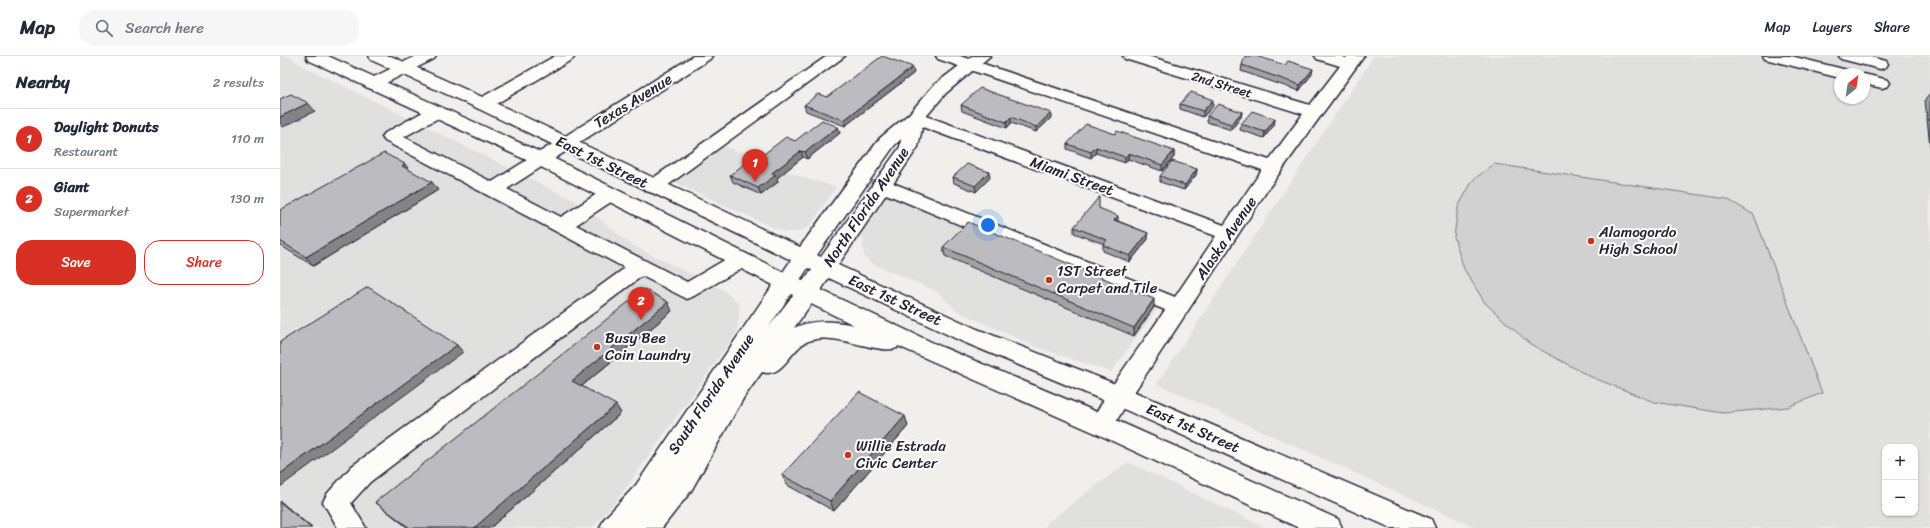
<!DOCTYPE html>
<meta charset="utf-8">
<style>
:root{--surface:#fff;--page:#f6f6f7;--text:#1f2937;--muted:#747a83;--line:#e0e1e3;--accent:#d93025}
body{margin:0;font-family:Sriracha,sans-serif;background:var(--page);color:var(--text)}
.controls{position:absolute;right:12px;bottom:12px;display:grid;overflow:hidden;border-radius:8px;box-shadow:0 1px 3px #0004}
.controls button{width:36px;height:36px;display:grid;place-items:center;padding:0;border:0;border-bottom:1px solid var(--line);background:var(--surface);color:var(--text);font:20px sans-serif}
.compass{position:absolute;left:1554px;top:12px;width:36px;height:36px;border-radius:50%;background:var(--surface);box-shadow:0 1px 3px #0004;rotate:30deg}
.you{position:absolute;left:708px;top:169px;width:14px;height:14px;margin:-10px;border:3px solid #fff;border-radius:50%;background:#1a73e8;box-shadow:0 0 0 6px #1a73e833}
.badge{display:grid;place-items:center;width:26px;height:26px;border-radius:50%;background:var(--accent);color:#fff;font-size:13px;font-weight:700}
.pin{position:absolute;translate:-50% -33px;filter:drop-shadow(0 1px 2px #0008)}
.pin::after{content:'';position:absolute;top:21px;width:14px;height:12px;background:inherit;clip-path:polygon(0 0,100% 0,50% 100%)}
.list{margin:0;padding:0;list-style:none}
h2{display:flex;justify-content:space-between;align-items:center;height:52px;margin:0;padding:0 16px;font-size:17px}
h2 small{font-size:13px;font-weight:400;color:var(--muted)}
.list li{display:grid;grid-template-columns:26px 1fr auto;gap:12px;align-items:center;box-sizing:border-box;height:60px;padding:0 16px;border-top:1px solid var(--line)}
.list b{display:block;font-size:15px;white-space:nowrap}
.list p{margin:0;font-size:13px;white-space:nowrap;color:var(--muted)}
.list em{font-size:13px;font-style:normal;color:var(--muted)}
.actions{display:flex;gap:8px;padding:12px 16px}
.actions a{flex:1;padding:9px 0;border:1px solid var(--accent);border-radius:16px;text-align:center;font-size:14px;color:var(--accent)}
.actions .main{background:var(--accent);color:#fff}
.icon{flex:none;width:22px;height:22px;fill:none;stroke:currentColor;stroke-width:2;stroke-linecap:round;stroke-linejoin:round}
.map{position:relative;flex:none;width:1650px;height:472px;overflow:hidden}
header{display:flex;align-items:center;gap:24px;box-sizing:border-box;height:56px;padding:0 20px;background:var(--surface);border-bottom:1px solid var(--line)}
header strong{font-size:19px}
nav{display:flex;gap:22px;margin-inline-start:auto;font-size:14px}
.search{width:280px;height:36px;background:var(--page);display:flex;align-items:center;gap:10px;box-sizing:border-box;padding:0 14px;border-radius:16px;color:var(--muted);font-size:15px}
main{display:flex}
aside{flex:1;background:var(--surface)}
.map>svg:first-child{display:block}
.built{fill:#e0e0df;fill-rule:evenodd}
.green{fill:#d2d1d1;stroke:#7a7a86}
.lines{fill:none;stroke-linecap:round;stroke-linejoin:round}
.minor-casing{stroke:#22223b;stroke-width:3}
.major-casing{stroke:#22223b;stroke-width:3}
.minor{fill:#fdfcf7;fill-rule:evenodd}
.major{fill:#fdfcf7;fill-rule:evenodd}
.wall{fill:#a2a2a5;stroke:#22223b}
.shaded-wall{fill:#848486;stroke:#22223b}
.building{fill:#bcbcc0;stroke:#22223b}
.poi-dot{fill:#c8321e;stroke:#fdfcf7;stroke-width:1.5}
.labels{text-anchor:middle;stroke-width:4;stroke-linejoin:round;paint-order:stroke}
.far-street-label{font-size:13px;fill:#22223b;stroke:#fdfcf7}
.street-label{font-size:15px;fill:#22223b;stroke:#fdfcf7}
.poi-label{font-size:15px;fill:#22223b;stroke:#fdfcf7;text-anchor:start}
</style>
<header>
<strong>Map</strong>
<div class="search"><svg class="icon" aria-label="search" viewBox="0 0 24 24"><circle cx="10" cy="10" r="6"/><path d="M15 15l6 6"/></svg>Search here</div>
<nav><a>Map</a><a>Layers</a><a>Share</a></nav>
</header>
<main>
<aside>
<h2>Nearby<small>2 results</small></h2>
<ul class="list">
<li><span class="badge">1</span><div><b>Daylight Donuts</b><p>Restaurant</p></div><em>110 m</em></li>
<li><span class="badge">2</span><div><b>Giant</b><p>Supermarket</p></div><em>130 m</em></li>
</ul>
<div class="actions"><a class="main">Save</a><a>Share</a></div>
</aside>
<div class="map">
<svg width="1650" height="472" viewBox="0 0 1650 472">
<rect width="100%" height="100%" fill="#f0efec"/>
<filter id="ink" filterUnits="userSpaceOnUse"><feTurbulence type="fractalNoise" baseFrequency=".025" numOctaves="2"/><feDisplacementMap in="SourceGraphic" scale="8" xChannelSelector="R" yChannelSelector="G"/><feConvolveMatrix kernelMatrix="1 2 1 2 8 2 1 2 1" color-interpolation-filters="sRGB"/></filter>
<g filter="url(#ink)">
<path class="built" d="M0,0H7L29,13L294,144L317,161L352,189L442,233L460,248L457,276L338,443L312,472H0Z
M1094,0H1650V472H1197L877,328ZM1560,18H1584V42H1560ZM1605,391H1635V457H1605Z
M444,90L524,122L556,131L530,170L518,176H503L394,126Z
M608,138L882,246L831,316L756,291L677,255L658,236L591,207L584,200L582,172Z
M848,406L986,472H764L769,465Z"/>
<path class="green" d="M1214,108L1447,143L1474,159L1542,337L1508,351L1443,357L1374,346L1309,320L1250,288L1205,247L1184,213L1174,181L1178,151L1193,124Z"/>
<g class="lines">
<g class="minor-casing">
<path id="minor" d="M136,0H156L154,3L98,31L92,33L86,31L84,28L86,25Z
M275,0H295L293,3L209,52L203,53L197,52L195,48L197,44Z
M413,0H432L430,3L227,133L281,161L323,134L330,132L337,134L339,138L337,142L296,169L407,226L453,199L460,197L467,199L470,204L467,209L414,240L407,243L362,220L90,426L71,447L86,472H58L43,446L47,438L72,410L345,212L105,85L102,81L105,77L150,52L156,51L162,52L165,56L162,60L124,81L212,126Z
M547,0H565L380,135L373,137L366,135L364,131L366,127Z
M656,0H680L989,104L1023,58L845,3L843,0H868L1030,49L1060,10L1037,3L1035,0H1060L1066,2L1068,0H1084L990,130L847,347L830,376L822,379L814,376L810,369C830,328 860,292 885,254L594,133L592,129L594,125L601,123L608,125L895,241L936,180L629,66L626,62L629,58L635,57L641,58L944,169L982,114L658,3Z
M1483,0H1511L1571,15L1573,18H1560V22L1485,3Z
M1559,0H1587L1606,5L1608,8L1606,11L1600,13L1561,3Z
M1584,18L1608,24L1610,27L1608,30L1602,32L1584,28Z"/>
</g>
<g class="major-casing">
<path id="major" d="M26,0H48L269,100L503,216L511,204L197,52L91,4L89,0H111L209,44L520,191L600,82L629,58L654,29L692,0H710L666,37L644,63L638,91L558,209L697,273L848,333L1151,463L1155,472H1111L830,347L681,285L549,222L541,234L662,291L831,362L1058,463L1062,472H1019L813,376L618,290L617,292C596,299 560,277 532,284C511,288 505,323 482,316L464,341L411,435L382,472H320L324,463L356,429L493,229L255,108L28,4ZM621,83L620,91L541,201L537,199L614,90ZM528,212L532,214L523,225L520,224ZM511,238L513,239L488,272ZM531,248L574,269C553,265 533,263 514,272Z"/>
</g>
<use href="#minor" class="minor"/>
<use href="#major" class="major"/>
</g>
<path class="wall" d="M962,9L1032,18L1019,35L961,15Z
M634,17L565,70L526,55L524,49L547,41Z
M1650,38V90L1645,44Z
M900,48L933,50L923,61L900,53Z
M681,49L771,62L756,76L731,67L727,72L682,55Z
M962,56L961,61L951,74L927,66V60Z
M995,63L994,69L984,82L960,74L961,68Z
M558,71L560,77L527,103L523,101L497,122L498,126L481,139L453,126L450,119L515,85Z
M835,78L894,95V101L882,115L848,103L845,107L816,97L811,102L787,93V88Z
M917,113L916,119L904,134L880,126V120Z
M129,114L158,134L33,210L0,189V154Z
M673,121L710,122L696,136L674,127Z
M819,152L838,165L868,177V183L850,206L823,195V189L824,188L794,177V171Z
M663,191L874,251L854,280L665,200Z
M392,255L302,330L341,357L210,472H128L104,453L95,446Z
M628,370L554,455L507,429L502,419Z"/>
<path class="shaded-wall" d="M633,11L634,17L565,70L564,64Z
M1033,13L1032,18L1019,35L1020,29Z
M933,44V50L923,61V55Z
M28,47L35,55L3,71L0,68V61Z
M962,56L961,61L951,74V68Z
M771,57V62L756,76V71Z
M731,61V67L727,72L726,66Z
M995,63L994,69L984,82L985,76Z
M558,71L560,77L527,103L525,96Z
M816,91V97L811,102V96Z
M521,95L523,101L497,122L498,126L481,139L478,132L492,117Z
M894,95V101L882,115V109Z
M849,97L848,103L845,107V101Z
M125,108L131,116L122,110Z
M917,113L916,119L904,134L905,129Z
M709,116L710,122L696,136L695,130Z
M152,126L158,134L33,210L26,201Z
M838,160V165L834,164Z
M868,177V183L850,206V200Z
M874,243V251L854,280V272Z
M388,246L392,255L298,333L292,325Z
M177,289L183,296L0,431V418Z
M336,349L341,357L210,472H194Z
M625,360L628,370L554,455L550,445Z
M0,445L32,472H31Z"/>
<path class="building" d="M602,0L633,11L564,64L524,49L538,38L547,41Z
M965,0H976L1005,9L1008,5L1033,13L1020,29L962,9Z
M700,32L771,57L756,71L731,61L726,66L681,49Z
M911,36L933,44L923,55L900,48Z
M11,38L28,47L0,61V43Z
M938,48L962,56L951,68L927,60Z
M972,55L995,63L985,76L961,68Z
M542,64L558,71L525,96L521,95L492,117L496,119L478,132L450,119L467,106L471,108L506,81L515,85Z
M806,68L835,78L837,75L894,95L882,109L849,97L845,101L816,91L811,96L787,88Z
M104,97L125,108L122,110L152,126L26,201L0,185V154Z
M892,105L917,113L905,129L880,120Z
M687,108L709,116L695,130L673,121Z
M819,141V152L838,160L834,164L868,177L850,200L823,189L827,184L794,171Z
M688,166L874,243L854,272L663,191Z
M88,231L177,289L0,418V286Z
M365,233L388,246L292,325L336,349L194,472H130L95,446Z
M579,336L625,360L550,445L502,419Z
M0,446L31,472H0Z"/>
</g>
<g class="poi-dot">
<circle cx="1311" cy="185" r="4"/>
<circle cx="769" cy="224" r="4"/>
<circle cx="317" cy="291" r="4"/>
<circle cx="568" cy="399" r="4"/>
</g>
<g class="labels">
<g class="far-street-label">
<text transform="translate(942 28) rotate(17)" y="5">2nd Street</text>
</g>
<g class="street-label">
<text transform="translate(353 45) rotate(-32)" y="5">Texas Avenue</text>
<text transform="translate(322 106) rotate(26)" y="5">East 1st Street</text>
<text transform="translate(792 120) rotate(20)" y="5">Miami Street</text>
<text transform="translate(586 151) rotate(-56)" y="5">North Florida Avenue</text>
<text transform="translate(946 182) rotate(-56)" y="5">Alaska Avenue</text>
<text transform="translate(615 244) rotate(25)" y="5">East 1st Street</text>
<text transform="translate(431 338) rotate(-56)" y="5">South Florida Avenue</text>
<text transform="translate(913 372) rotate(24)" y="5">East 1st Street</text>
</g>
<g class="poi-label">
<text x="1319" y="181">Alamogordo<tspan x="1319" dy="17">High School</tspan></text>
<text x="777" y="220">1ST Street<tspan x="777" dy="17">Carpet and Tile</tspan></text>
<text x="325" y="287">Busy Bee<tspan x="325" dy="17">Coin Laundry</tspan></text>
<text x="576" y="395">Willie Estrada<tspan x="576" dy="17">Civic Center</tspan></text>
</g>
</g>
</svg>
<div class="controls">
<button>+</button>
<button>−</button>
</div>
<svg class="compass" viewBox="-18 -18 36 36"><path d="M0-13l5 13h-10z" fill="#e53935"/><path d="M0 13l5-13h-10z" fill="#747a83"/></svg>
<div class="you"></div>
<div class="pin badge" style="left:475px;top:126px">1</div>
<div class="pin badge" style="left:361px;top:264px">2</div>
</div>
</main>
